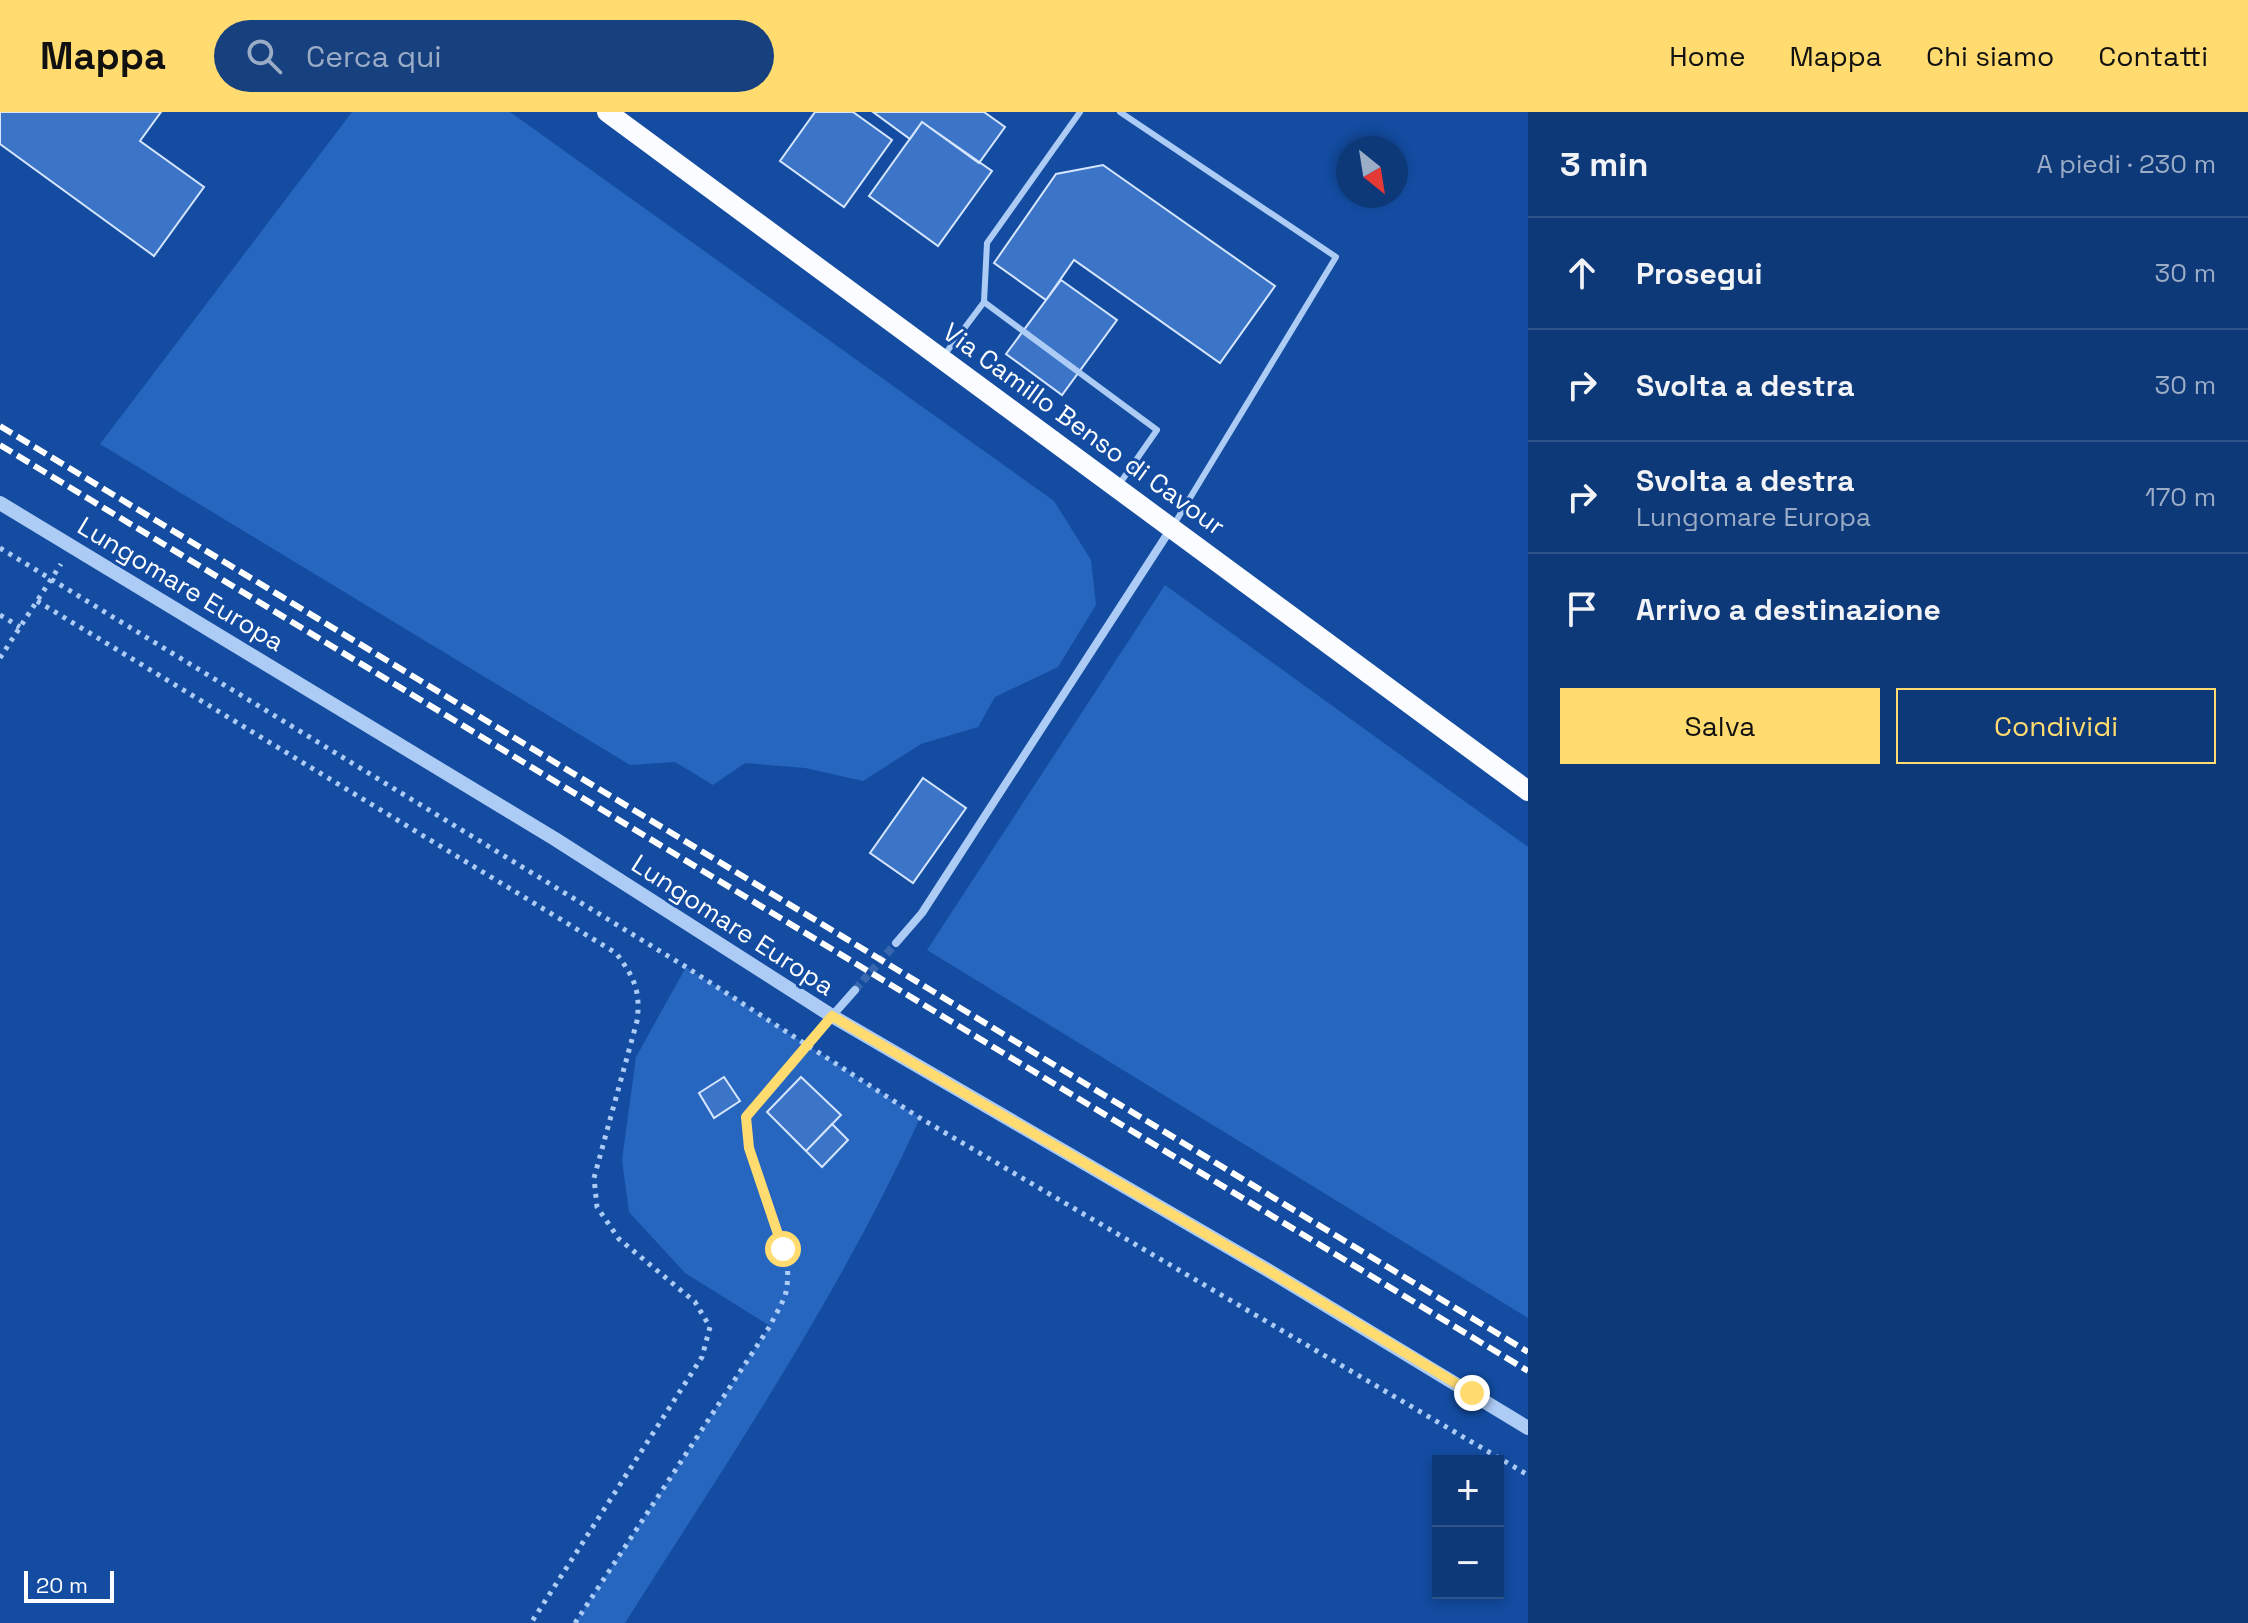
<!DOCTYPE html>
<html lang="it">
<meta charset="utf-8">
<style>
:root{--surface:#0e3979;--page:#17407e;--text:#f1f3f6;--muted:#9bacc6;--line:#2e538a;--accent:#ffdb70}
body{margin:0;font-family:"Space Grotesk",sans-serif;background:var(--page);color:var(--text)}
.controls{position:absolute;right:24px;bottom:24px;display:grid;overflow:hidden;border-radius:0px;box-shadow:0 4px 12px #0003}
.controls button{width:72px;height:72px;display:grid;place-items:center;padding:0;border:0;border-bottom:2px solid var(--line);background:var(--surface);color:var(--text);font:40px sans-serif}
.compass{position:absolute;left:1336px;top:24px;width:72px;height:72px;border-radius:50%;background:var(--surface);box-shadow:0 4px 12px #0003;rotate:150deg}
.scale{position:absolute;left:24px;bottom:20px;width:90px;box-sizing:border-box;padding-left:8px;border:4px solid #fff;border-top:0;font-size:22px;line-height:28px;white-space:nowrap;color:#fff;-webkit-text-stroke:6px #134ca1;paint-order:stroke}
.stop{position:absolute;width:24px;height:24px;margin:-18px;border:6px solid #ffdb70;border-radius:50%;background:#fff}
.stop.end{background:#ffdb70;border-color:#fff;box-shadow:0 2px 8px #0008}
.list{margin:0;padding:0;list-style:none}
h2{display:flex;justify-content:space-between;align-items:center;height:104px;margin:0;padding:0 32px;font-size:34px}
h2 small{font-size:26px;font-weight:400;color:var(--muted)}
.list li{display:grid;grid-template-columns:52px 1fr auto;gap:24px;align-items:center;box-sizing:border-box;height:112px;padding:0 32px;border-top:2px solid var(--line)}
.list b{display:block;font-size:30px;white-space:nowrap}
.list p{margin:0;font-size:26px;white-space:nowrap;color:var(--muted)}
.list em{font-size:26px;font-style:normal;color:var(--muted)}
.actions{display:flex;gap:16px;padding:24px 32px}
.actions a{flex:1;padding:18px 0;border:2px solid var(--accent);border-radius:0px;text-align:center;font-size:28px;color:var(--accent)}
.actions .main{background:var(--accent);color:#111}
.icon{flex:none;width:44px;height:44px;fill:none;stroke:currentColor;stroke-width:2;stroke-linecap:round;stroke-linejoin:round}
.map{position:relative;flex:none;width:1528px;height:1511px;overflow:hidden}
header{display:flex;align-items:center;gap:48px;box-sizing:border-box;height:112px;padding:0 40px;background:var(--accent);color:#111}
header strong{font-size:38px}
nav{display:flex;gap:44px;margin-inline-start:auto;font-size:28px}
.search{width:560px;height:72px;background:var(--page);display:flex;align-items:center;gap:20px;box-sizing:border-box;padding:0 28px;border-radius:44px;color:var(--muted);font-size:30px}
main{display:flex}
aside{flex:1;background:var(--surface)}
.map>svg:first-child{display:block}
.green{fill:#2666bf}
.building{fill:#3c75c8;stroke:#d5e6fe;stroke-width:2}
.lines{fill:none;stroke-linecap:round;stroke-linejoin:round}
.minor-tunnel{stroke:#3667af;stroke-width:8;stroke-dasharray:8 4;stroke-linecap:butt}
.path{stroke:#accbf5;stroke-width:5;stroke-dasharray:4 6;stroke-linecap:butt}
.service{stroke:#accbf5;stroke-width:6}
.minor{stroke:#accbf5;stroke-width:8}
.tertiary{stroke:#accbf5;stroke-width:14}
.primary{stroke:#fafcff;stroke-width:20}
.rail{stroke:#fff;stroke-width:6;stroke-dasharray:14 6;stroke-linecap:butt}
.route{stroke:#ffdb70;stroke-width:10}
.labels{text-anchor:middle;stroke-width:6;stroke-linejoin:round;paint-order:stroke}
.street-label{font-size:26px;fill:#fff;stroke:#134ca1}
</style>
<header>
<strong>Mappa</strong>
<div class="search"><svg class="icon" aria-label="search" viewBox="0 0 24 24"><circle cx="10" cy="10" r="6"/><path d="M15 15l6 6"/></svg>Cerca qui</div>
<nav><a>Home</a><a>Mappa</a><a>Chi siamo</a><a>Contatti</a></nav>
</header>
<main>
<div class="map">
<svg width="1528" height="1511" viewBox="0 0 1528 1511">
<rect width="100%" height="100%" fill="#134ca1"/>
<path class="green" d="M352,0H510L1054,389L1091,448L1096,493L1058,555L995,585L978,615L921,632L863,669L805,656L745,651L713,673L675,650L630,653L100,332Z
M1165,473L1528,735V1206L927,838Z
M686,855L920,1006C840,1183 729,1347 625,1511H575L770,1214L685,1161L629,1100L622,1048L636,945Z"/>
<path class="building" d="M0,0H161L140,29L204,75L154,144L0,32Z
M815,0H853L892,28L844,95L780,49Z
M873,0H984L1005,15L979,51L922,10L910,27Z
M922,10L992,59L938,134L869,84Z
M1103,53L1275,174L1220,251L1074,148L1046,188L994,151L1056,62Z
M1061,168L1117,208L1062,283L1006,242Z
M923,666L966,696L913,771L870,741Z
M724,965L740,989L714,1006L699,981Z
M801,965L841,1003L806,1039L767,1000Z
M832,1012L848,1028L822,1055L806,1039Z"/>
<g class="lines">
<path class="minor-tunnel" d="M855,878L896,831"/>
<path class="path" d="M0,436L686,855L920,1006L1528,1363
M37,489L616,841C634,865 641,879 637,909L594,1066L597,1095L619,1127L695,1190L710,1215L702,1245L531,1511
M0,503L20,515
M0,546L61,452
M575,1511L770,1214C775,1203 783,1191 786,1180C798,1120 742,1064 746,1005L819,919"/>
<path class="service" d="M1120,0L1336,145L1173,414
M984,190L1157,318L1118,374
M945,242L984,190L987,131L1080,0"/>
<path class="minor" d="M896,831L922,801L1170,418
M832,904L855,878"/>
<path class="tertiary" d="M0,391L555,727L832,904L1266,1157L1528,1316"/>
<path class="primary" d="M607,0L1528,679"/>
<path class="rail" d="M0,314L1528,1240
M0,333L1528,1259"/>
</g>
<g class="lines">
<path class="route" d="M783,1137L749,1036L746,1005L832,904L1266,1157L1472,1281"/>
</g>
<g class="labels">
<g class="street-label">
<text transform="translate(1084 317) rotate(36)" y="9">Via Camillo Benso di Cavour</text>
<text transform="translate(181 472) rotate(31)" y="9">Lungomare Europa</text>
<text transform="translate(733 813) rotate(33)" y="9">Lungomare Europa</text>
</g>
</g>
</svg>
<div class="controls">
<button>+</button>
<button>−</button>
</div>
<svg class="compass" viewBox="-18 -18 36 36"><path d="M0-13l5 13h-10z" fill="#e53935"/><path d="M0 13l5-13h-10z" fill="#9bacc6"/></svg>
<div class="scale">20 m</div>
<div class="stop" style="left:783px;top:1137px"></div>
<div class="stop end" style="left:1472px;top:1281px"></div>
</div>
<aside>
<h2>3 min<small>A piedi · 230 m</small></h2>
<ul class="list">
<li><svg class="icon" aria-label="ahead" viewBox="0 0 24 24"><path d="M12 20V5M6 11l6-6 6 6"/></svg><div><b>Prosegui</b></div><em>30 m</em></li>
<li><svg class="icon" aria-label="right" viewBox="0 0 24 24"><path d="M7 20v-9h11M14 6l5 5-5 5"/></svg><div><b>Svolta a destra</b></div><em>30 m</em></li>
<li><svg class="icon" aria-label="right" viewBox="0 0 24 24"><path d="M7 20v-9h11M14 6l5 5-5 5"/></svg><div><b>Svolta a destra</b><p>Lungomare Europa</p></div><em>170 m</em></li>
<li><svg class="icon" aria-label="arrive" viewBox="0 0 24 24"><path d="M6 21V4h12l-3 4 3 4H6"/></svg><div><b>Arrivo a destinazione</b></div></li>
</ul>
<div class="actions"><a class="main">Salva</a><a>Condividi</a></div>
</aside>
</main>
